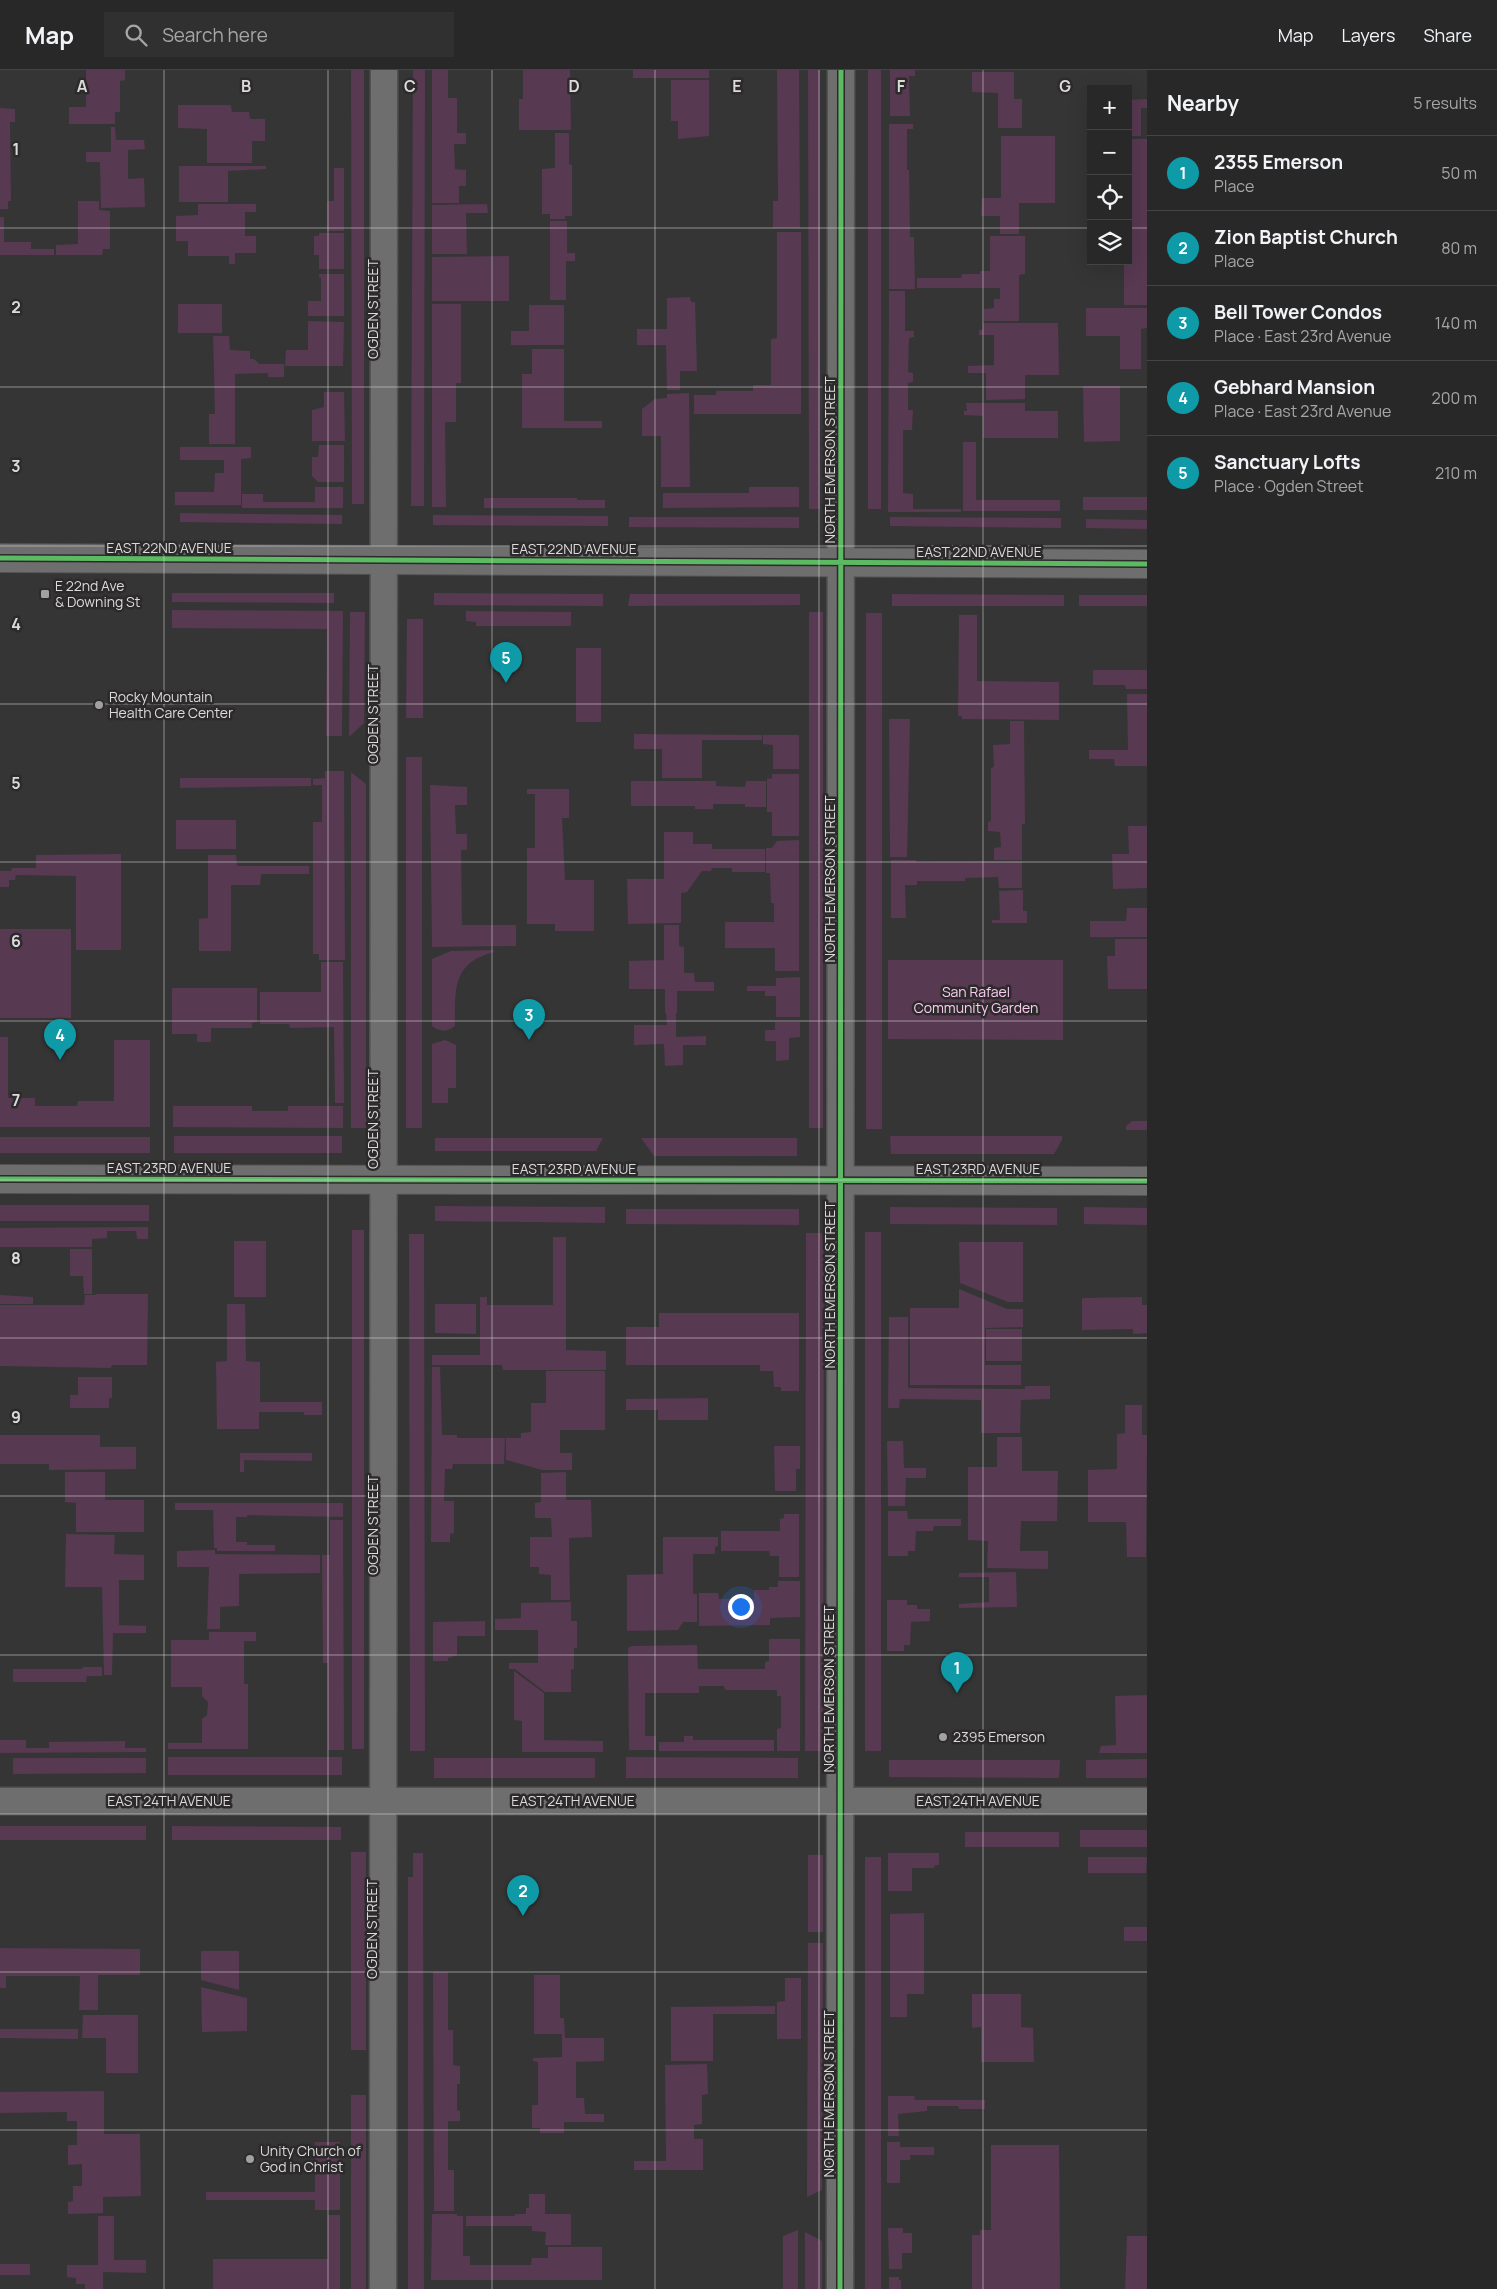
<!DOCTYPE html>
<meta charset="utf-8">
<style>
:root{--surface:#282828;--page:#303030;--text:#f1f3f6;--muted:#a5a6a8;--line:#444445;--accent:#95b2f1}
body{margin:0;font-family:Manrope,sans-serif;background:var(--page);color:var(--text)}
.controls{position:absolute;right:15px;top:15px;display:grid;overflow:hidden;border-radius:0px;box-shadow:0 5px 20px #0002}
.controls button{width:45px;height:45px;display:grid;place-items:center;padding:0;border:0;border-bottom:1px solid var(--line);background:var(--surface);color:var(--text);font:25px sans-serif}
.you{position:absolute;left:740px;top:1536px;width:18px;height:18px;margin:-12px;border:4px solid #fff;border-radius:50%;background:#1a73e8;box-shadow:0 0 0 8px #1a73e833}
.badge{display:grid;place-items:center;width:32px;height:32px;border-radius:50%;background:var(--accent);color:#fff;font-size:16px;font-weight:700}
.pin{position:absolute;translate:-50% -41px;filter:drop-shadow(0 1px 2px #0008)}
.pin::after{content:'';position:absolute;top:26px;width:18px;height:15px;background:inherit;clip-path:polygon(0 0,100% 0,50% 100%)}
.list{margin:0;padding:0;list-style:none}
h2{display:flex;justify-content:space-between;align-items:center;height:65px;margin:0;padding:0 20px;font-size:21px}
h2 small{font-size:16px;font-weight:400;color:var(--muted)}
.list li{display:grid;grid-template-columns:32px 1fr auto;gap:15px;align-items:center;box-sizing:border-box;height:75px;padding:0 20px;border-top:1px solid var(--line)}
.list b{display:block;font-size:19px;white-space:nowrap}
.list p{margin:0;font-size:16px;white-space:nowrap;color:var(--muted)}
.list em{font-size:16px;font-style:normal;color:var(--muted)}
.icon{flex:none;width:28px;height:28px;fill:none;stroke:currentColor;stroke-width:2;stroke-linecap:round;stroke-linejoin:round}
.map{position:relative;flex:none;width:1147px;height:2219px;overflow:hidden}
header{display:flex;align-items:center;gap:30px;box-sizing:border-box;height:70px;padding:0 25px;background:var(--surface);border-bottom:1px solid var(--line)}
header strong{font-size:24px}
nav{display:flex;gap:28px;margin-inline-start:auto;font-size:18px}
.search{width:350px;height:45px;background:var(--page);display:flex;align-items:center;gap:12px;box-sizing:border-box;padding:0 18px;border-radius:0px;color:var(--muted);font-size:19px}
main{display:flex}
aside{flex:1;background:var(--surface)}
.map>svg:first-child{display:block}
.green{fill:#573951}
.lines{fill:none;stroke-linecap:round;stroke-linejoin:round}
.minor-casing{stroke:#535253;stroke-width:29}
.tertiary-casing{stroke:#535253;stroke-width:30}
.minor{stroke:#6f6e6f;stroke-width:26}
.tertiary{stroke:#6f6e6f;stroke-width:28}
.cycleway-casing{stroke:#2d2a2c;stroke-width:8}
.cycleway{stroke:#5cba63;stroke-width:5}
.grid{fill:none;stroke:#dcdadb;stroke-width:1;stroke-opacity:0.55}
.poi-dot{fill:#a2a0a1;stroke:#2d2a2c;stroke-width:2}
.labels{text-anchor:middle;stroke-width:5;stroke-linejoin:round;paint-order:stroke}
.street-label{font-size:14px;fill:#dcdadb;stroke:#2d2a2c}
.poi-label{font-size:14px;fill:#dcdadb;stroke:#2d2a2c;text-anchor:start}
.park-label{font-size:14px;fill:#fdcbf2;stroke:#2d2a2c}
.grid-label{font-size:16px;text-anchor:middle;font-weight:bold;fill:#dcdadb;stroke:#2d2a2c;stroke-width:5;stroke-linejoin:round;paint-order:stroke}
</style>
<header>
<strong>Map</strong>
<div class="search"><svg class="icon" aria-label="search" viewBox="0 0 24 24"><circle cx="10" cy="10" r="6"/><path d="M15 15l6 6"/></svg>Search here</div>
<nav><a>Map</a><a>Layers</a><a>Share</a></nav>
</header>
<main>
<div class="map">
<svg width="1147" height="2219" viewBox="0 0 1147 2219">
<rect width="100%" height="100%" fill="#363536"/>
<path class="green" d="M0,0V38L15,39V52H10L11,131H8V139H0Z
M86,0H125V10L120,11V42H115V54H69V37H86Z
M351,0H364V434H352Z
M413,0H425L424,436H411Z
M432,0H448V28H457V63H466V74H454L455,99L466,100V116H459V133H432Z
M523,0H570L571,60H519V29H523Z
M633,0H709V8H633Z
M777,0H799L800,158H773V131H778Z
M808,0H820V439H809Z
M868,0H881V439H868Z
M890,0H915V6H909L910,46H890Z
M972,2H1014V29H1022V58H998V23L972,22Z
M671,10H709V66L678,69V51H671Z
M1147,29V38H1141V66H1128V30Z
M178,35H231L232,42H249L250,49H265V71H252V93H207V59L178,58Z
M889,54H913V59H907V100H909L910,167H914L915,219H889Z
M111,57H115L116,70H144L145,79L128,80V109L144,108L145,137L101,138L100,92H86V82H111Z
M555,63H569V94L572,95V146H565V149H550V144H542V99L555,98Z
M1001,66H1055V133H1019V164H1000V146H981L982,128H1001Z
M1128,69H1147V235H1124V191H1128Z
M179,96H266V99L228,101V132H179Z
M334,98H344V161H327V131H334Z
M78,131H99V140L110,141V179H103L102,185H56V175L78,174Z
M198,134H256V142H245V166H256V183H235V194H229V186H188V171H176V146L198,145Z
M487,134L488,143H466L467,184H432V135Z
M0,147H4V172H31V179H54V185H0Z
M550,151H567V183H575V191H566V230H550Z
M777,162H801V344H694V325H716V321H753V315H771V269L777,268Z
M319,163H344V199H319V185H314V166H319Z
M990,166H1025V204L1019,205V251H984V239L994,238V229H1000V218H917V208H961L962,204H980V201H990Z
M509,186V231H432V187Z
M319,204H344V246H308V231H321V208L319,207Z
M889,221H905V261H914V267L909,268L908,302L913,303V312L908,313V340H913L912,360H903V423L913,424V439H961V442H888Z
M690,227L691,232H695L697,301H680V320H667L666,275H637V259H667V228Z
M178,234H222V263H178Z
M432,234H461V313H456V352H445L446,437H432Z
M529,235H564V275H511V261H529Z
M1086,238H1147V258L1141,259V299H1120V266H1086Z
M308,251L344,252L343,296H285L286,280H308Z
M983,253H1058L1059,305H1025V329L986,330V303H968V296L994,295V265H979V260H983Z
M213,266H229L230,280L250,281V289H254L259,294H284V307H268V303L235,304V374H209V344H215Z
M532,279H564V351H602V358H522V304H532Z
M1083,316H1120V371L1084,372Z
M324,322H344L345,371H312V340L324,337Z
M689,323L690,417H661V366H642V339L655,329L667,328V324Z
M966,333H1025V341H1058V368H983V346L964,345V341H967Z
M963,372H976V430H1060V441H963Z
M319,375H344V412H318L312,406V387H318Z
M180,377H251V388L241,389V435H175V422H214L215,403H224V390H180Z
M315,417H343V438H242V424H263V432H315Z
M749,417H799V437L663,438V423H749Z
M1083,427H1147V440H1083Z
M484,428H577V430H605V438H484Z
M180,443L342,445V454L180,452Z
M433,445L608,446V456L433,455Z
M629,447H799V458L629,457Z
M890,447L1061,448V458L890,456Z
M1086,449L1147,450V459L1086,458Z
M172,523H334V533L172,532Z
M434,523L603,524V536L434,535Z
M630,524H800V535L628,536Z
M892,524L1064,525V536H892Z
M1079,525H1147V536H1079Z
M172,540L343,541L342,666H326L327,559L172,558Z
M466,541L571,542V556H476V552L466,551Z
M350,542H365L364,653L349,667Z
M809,542H823V1058H809Z
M866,543H882V1059H866Z
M959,545H977V611L1059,612V650L962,649V646H958Z
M407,549H423V648H406Z
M576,578H601V652H576Z
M1093,600H1147V619H1126L1125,615H1093Z
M1127,624H1147V696H1115L1114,689H1089V680H1128Z
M889,649H910L907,787H890Z
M1010,651H1024L1025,754H1022V790H994V778L1001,777L1000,762L988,761V752L991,751V698L994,697L993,675L1010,674Z
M634,664L762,665V670H702V708H662V679H634Z
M763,665H799V699H773V675L763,674Z
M406,687H422V1058H406Z
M325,701H344L345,890H319V884H313V752H322V715H313V709L325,708Z
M351,702L366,714V1058H351Z
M772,704H799V766H772V742H767V709L772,708Z
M180,708H311V716L180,718Z
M631,711H716V716L745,717L746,711H766V737H745V734H713V739H695V736H631Z
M430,715L467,717V735H455L456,764H467V780H461L462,855H516V876L432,877Z
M527,719H569V748H562L565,810H594V861H555V854H527V778H535V724H527Z
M176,750H236V779H176Z
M1128,756H1147V818L1113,819L1112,784H1129Z
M664,762H693V774H712V779H765V802H732V798H712L711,801H702L687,822L681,823V853L628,854L627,809H664Z
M799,770V901H775V878H725V852H774V833H771L770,803H766V778H772L777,771Z
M121,784V880H76V806L16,805L15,810H9V817H0V801H11L12,798H36V785Z
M208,785H236L237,796H309V804H261L260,815H231V881H199V849L208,848Z
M891,790H916L917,792L1022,791V818H999L998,807L965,808V811H917V815H905L906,848H891Z
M1023,820V841H1027V853H992V850H1000L999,821Z
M1127,838H1147V867H1090V851H1126Z
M664,855H679V876L684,877V903H694L695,912H714V921H677V943H665V919H629V891L664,890Z
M0,859H71V948H0Z
M1115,869H1147V919H1108L1107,886H1115Z
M493,880L494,882C452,893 455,919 455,956C447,962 440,962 432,956V889L451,881Z
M888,890H1063V970L888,969Z
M321,892H343L344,1033H335L334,957L290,958L289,954H260V922H321Z
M800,907V947H776V926H765V921H747V916H776V908Z
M172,918H257V952L252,953V958H211V972H197V964H172Z
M666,943H676V967L706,966V975H683V995L665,996L664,974L634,975V955H667Z
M775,952H800V967L789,968V990L776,991V971H765V960H775Z
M0,967H8V1028H35V1036H77L78,1031H114V970H150V1057H0Z
M445,970L456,975V1018H448V1033H432V974Z
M173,1036H252V1041H288V1036H343V1058L173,1057Z
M1132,1051H1147V1060H1126V1056Z
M174,1066H342V1083H174Z
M890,1066H1062V1070L1054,1084H891Z
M0,1067H150V1083H0Z
M435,1068H603L596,1081H435Z
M641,1068H797V1086H654Z
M0,1135H149V1151H0Z
M435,1136L605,1137V1153L435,1151Z
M890,1137L1057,1138V1155L890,1154Z
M1084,1137L1147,1138V1155L1084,1154Z
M626,1139H799V1155L626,1154Z
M148,1157V1169H137L136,1161H107V1168L92,1169V1177H0V1158Z
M352,1160H364V1679H352Z
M865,1162H881V1681H865Z
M806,1163H824L823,1681H805Z
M409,1164H424L425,1681H410Z
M553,1167H566V1280L606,1281V1300H503L502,1295H432V1285H480V1227H487V1235H553Z
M234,1171H266V1227H234Z
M959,1172H1023V1232H1008L960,1213Z
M70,1179H92V1224H84L83,1206H70Z
M959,1219L1007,1239H1023V1257L985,1258V1295H1021V1315H910V1238H959Z
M96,1224H148L147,1295H112L111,1298L0,1296V1235H84L85,1225H95Z
M0,1225L33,1227V1234H0Z
M1142,1227V1235H1147V1263L1133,1264V1259L1082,1260V1228Z
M227,1234H245L246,1291L260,1292V1332H322V1345H304V1342H259V1359H217L216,1292L227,1291Z
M435,1234H476V1264L435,1263Z
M659,1243H799V1321H781V1317H774L773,1301H760V1295H626V1257H659Z
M889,1247H908V1318L1025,1319V1316H1050V1329L1021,1330L1020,1363H981V1330L900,1329L899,1338H888Z
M986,1259H1022V1291H986Z
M432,1297H440L442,1365H457V1368H505L504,1394H453L452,1399H445L444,1431H454V1463L450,1464V1472H431Z
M546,1301H605V1360H560V1383H572V1400H542L506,1390V1368H521V1363L531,1362V1333H546Z
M78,1307H112V1328H109V1338H70V1325H78Z
M708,1328V1350H658V1340H626V1329Z
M1125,1335H1142V1365H1147L1146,1487H1127L1126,1452H1088V1400L1117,1399V1364L1125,1363Z
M0,1365H100V1377H136V1399L49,1400V1394H0Z
M997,1367H1022V1401H1058L1057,1451H1021L1020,1481H1048V1499L987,1498L988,1471L968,1470V1397H997Z
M887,1371H903L904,1398H926V1408H906L905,1436H888Z
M774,1376H800V1399H796V1421H775Z
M240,1383H312V1391L244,1390V1402H240Z
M65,1402H105V1430H144V1462H76V1433L65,1432Z
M566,1402V1430H591L592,1467L569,1468L570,1530H551V1505L539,1504V1497H530V1467H552L551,1448H535V1433L541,1432V1403Z
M175,1433H343V1447L247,1445V1447H236V1472H247V1475H275V1481H217V1478H214L213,1440H175Z
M888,1441H907L908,1449H961V1456H934L933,1461H916L915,1481H908V1486H888Z
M784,1444H799V1507H779V1486H770L769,1481H721V1461H780V1449L784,1448Z
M330,1450H343L344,1680H328V1593H323L322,1485H330Z
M66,1464L115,1465L114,1484L144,1485V1510H119V1555L146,1556V1563H113L112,1605H104L102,1517H65Z
M663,1467H718V1476L715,1477V1484H693V1524H697V1552H683L678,1560L627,1561V1505L663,1504Z
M215,1480V1484L320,1485V1503L239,1504V1536L220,1537V1559H207L209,1497H177V1481Z
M1016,1502L1017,1537L959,1538V1534L989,1532V1507H959V1503Z
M778,1511H800V1547L770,1548V1555L699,1556V1523H718L719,1529H754V1520H769V1517H778Z
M887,1530H907V1535H917V1539H930V1551L911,1552L910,1575H904V1581H887Z
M571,1532V1551H577V1578H574V1599L571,1600V1622H545L515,1599H509V1593H538V1560H495V1549L521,1548V1533Z
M485,1551V1566H457V1585L448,1588V1591H433V1552Z
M209,1562H256V1571H244V1614H248V1679H168V1673H202V1649L207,1645L208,1632L202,1626V1617H171V1570H209Z
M769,1569H800V1681H777V1659L781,1658V1626H777V1620H725L724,1616H699V1623H645V1666H656V1680H629L628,1578L632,1576L697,1575L698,1599H765V1592L769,1591Z
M83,1597H102V1606H87L86,1612H13V1599H82Z
M514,1601L544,1623V1670L603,1671V1682H522V1651L514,1650Z
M1147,1625V1683H1099L1101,1676L1116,1675L1115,1626Z
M684,1666H693V1670H774V1681H659V1672H684Z
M0,1670H26V1678H49V1672L125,1671V1678H146V1682L0,1683Z
M168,1687H342V1705H168Z
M626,1687L798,1688V1708H626Z
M13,1688H146V1703L13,1704Z
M434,1688H595V1708H434Z
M1147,1689V1708H1086V1690Z
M889,1690H1060L1059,1708L889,1707Z
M0,1756H146V1770H0Z
M172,1756L341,1757V1770H172Z
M1080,1760H1147V1777H1080Z
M965,1762H1059V1777H965Z
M351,1782H366V1980H351Z
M413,1783H423L424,2219H408V1807H413Z
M888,1783H939V1795H935L934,1798H912V1821H888Z
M823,1785V1862H808V1785Z
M865,1787H881V2219H865Z
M1088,1787H1147L1146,1803H1088Z
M924,1843V1924H907V1947H890V1844Z
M1124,1857H1147V1871H1124Z
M808,1873H823L822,2120L807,2127Z
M0,1878L140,1879V1905H98V1940H79L80,1906H6V1918H0Z
M201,1881H239V1920L201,1910Z
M433,1902H448V1960H453V1995L460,1996V2014H457V2040L460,2041V2051H448V2100H454V2141H434Z
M534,1905H560V1948H564L565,1968H604V1991L576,1992V2028H584L585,2044H604V2052H564V2063H540V2058H532V2035H538V1992L533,1991V1988L562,1987V1964H534Z
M785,1908H801V1969H777V1932L785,1931Z
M201,1917L247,1928V1961L202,1962Z
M972,1924H1021V1957L1033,1958L1034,1992H981V1957L972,1958Z
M775,1936V1944H713V1991H671V1937Z
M83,1945H138V2003H106V1968H82Z
M0,1959H78V1969L0,1968Z
M707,1994L708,2024L702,2025V2054L694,2055V2069H703V2100H634V2091H666L665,1995Z
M104,2021V2064H140L141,2126L103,2127V2143L68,2144V2132L73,2131V2116H82V2094L68,2095V2075H77V2051H67V2042L0,2043V2022Z
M351,2025H366V2219H351Z
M888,2026H914L915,2030H985V2039H959L958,2036H927V2041L898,2044L899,2066H888Z
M315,2072H340V2140H315V2130H206V2122H315Z
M887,2072H900V2077H934V2085H910V2090H900V2113H887Z
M991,2075H1059L1060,2219H972V2165H980V2160H991Z
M529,2124H545V2144H571V2175H545L546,2162L532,2161V2156H466V2146H515V2144H526V2138H529Z
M432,2144H457V2146H463V2186H470V2195H531L532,2188H548V2177H602V2210H431Z
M328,2145H340V2219H213V2189H328Z
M98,2146H114V2190H146V2203L103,2202V2219H85V2214H76V2208L67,2207V2195H98Z
M888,2158H903V2163H912V2183H902V2199H889Z
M798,2160V2219H783V2166Z
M805,2162L822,2171V2219H805Z
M1127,2166H1147V2219H1125Z
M0,2194H30V2205H0Z
M889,2207H899V2210H901V2219H889Z"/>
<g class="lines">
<g class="minor-casing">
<path id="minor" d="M0,1731H1147
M383,2219L384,0
M840,2219L841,0"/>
</g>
<g class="tertiary-casing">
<path id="tertiary" d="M0,488L1147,494
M0,1109L1147,1111"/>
</g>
<use href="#minor" class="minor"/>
<use href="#tertiary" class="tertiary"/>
<g class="cycleway-casing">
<path id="cycleway" d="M0,488L1147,494
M0,1109L1147,1111
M840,2219L841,0"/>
</g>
<use href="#cycleway" class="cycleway"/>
</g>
<path class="grid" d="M164,0V2219M328,0V2219M492,0V2219M655,0V2219M819,0V2219M983,0V2219M0,158H1091M1128,158H1147M0,317H1147M0,476H1147M0,634H1147M0,792H1147M0,951H1147M0,1110H1147M0,1268H1147M0,1426H1147M0,1585H1147M0,1744H1147M0,1902H1147M0,2060H1147"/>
<g class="poi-dot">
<rect x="40" y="519" width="10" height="10" rx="2.5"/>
<circle cx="99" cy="635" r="5"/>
<circle cx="943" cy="1667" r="5"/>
<circle cx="250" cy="2089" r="5"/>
</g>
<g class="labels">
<g class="street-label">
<text transform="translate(373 239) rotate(-90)" y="5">OGDEN STREET</text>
<text transform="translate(830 390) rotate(-90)" y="5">NORTH EMERSON STREET</text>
<text x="169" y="483">EAST 22ND AVENUE</text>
<text x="574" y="484">EAST 22ND AVENUE</text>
<text x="979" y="487">EAST 22ND AVENUE</text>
<text transform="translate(373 644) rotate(-90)" y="5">OGDEN STREET</text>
<text transform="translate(830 809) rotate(-90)" y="5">NORTH EMERSON STREET</text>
<text transform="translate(373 1049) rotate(-90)" y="5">OGDEN STREET</text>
<text x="169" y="1103">EAST 23RD AVENUE</text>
<text x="574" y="1104">EAST 23RD AVENUE</text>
<text x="978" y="1104">EAST 23RD AVENUE</text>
<text transform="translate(830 1215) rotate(-90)" y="5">NORTH EMERSON STREET</text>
<text transform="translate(373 1455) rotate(-90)" y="5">OGDEN STREET</text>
<text transform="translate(829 1619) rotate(-90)" y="5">NORTH EMERSON STREET</text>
<text x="169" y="1736">EAST 24TH AVENUE</text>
<text x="573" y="1736">EAST 24TH AVENUE</text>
<text x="978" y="1736">EAST 24TH AVENUE</text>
<text transform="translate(372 1859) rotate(-90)" y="5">OGDEN STREET</text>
<text transform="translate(829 2024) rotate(-90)" y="5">NORTH EMERSON STREET</text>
</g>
<g class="poi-label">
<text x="55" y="521">E 22nd Ave<tspan x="55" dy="16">&amp; Downing St</tspan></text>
<text x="109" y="632">Rocky Mountain<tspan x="109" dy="16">Health Care Center</tspan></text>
<text x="953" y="1672">2395 Emerson</text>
<text x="260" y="2086">Unity Church of<tspan x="260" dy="16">God in Christ</tspan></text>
</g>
<g class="park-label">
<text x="976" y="927">San Rafael<tspan x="976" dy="16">Community Garden</tspan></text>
</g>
</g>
<g class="grid-label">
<text x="82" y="22">A</text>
<text x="246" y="22">B</text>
<text x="410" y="22">C</text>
<text x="574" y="22">D</text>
<text x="737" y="22">E</text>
<text x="901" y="22">F</text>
<text x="1065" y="22">G</text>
<text x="16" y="85">1</text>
<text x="16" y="243">2</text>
<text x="16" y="402">3</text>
<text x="16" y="560">4</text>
<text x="16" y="719">5</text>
<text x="16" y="877">6</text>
<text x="16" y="1036">7</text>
<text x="16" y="1194">8</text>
<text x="16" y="1353">9</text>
</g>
</svg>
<div class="controls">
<button>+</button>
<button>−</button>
<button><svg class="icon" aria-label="locate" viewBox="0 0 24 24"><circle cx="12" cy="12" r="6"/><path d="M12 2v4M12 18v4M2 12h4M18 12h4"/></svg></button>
<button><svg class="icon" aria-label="layers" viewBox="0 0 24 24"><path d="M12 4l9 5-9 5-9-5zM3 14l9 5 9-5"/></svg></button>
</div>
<div class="you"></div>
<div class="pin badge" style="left:957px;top:1623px;background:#0f9aa8">1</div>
<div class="pin badge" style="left:523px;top:1846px;background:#0f9aa8">2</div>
<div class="pin badge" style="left:529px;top:970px;background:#0f9aa8">3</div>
<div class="pin badge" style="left:60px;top:990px;background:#0f9aa8">4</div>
<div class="pin badge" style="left:506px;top:613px;background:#0f9aa8">5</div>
</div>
<aside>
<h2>Nearby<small>5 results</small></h2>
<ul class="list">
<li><span class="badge" style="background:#0f9aa8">1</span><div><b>2355 Emerson</b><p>Place</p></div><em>50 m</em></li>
<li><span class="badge" style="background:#0f9aa8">2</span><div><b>Zion Baptist Church</b><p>Place</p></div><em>80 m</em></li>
<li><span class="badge" style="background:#0f9aa8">3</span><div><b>Bell Tower Condos</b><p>Place · East 23rd Avenue</p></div><em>140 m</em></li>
<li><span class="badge" style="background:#0f9aa8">4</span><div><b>Gebhard Mansion</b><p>Place · East 23rd Avenue</p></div><em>200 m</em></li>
<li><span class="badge" style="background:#0f9aa8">5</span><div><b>Sanctuary Lofts</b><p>Place · Ogden Street</p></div><em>210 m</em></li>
</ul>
</aside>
</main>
